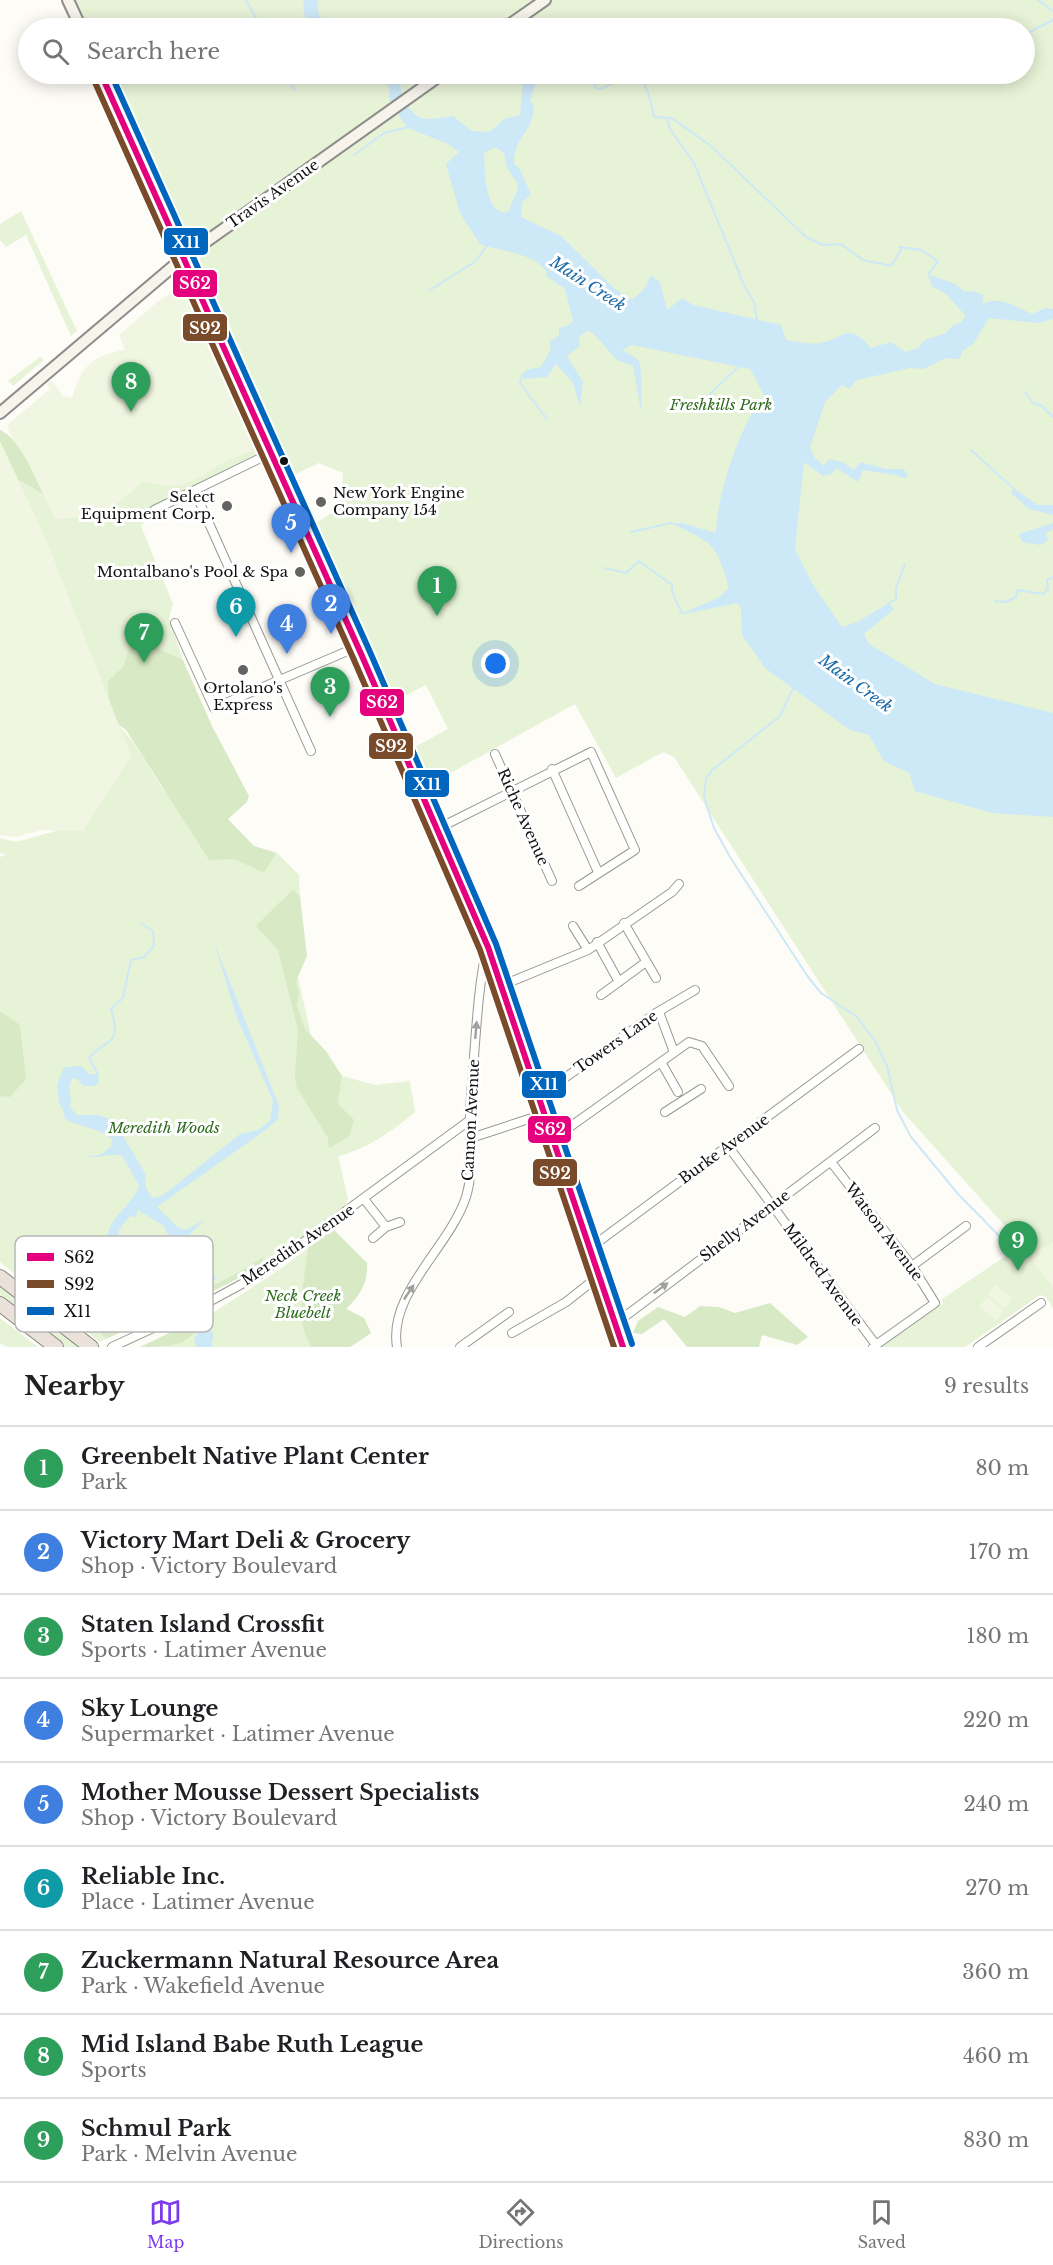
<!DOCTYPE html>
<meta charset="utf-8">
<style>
:root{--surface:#fff;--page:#f2f2f2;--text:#202124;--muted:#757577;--line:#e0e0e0;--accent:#7c3aed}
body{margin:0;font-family:"Libre Baskerville",serif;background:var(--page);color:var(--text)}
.you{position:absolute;left:496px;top:664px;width:21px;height:21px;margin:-15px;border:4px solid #fff;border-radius:50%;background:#1a73e8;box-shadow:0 0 0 9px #1a73e833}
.badge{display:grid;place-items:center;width:39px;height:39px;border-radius:50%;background:var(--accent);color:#fff;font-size:20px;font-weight:700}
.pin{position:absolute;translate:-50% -50px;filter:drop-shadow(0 2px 3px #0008)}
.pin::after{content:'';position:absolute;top:32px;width:21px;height:18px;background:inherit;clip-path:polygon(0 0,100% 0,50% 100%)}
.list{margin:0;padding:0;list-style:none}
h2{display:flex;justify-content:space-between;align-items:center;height:78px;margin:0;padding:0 24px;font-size:26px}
h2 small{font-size:20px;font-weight:400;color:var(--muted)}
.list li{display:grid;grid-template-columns:39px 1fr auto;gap:18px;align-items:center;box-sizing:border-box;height:84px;padding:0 24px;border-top:2px solid var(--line)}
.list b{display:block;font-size:22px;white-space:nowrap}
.list p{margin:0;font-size:20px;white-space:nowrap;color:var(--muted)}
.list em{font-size:20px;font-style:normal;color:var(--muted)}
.icon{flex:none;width:33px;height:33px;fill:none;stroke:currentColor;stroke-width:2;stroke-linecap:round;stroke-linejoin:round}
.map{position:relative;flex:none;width:1053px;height:1347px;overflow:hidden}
.search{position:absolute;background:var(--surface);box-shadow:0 3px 15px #0003;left:18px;right:18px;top:18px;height:66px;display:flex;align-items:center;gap:15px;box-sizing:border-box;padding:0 21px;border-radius:33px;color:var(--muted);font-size:22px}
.sheet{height:834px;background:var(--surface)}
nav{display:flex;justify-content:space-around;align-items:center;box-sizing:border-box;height:84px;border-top:2px solid var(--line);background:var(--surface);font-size:16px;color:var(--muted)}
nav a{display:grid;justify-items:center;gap:3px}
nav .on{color:var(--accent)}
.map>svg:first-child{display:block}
.green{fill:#e7f3d7}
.forest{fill:#d8eac5}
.pitch{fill:#f0f6e1}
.water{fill:#cde8f7;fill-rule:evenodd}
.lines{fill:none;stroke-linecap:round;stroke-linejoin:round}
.stream{stroke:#cde8f7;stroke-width:2}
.river{stroke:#cde8f7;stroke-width:12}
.street-casing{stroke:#979795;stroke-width:10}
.secondary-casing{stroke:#8e8d8b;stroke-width:14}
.highway-casing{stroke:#858482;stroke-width:16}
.street{stroke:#fffffe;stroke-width:8}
.secondary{stroke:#f6f4eb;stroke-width:10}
.highway{stroke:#eae1d8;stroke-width:14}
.bus-1-casing{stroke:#fff;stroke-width:10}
.bus-2-casing{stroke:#fff;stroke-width:10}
.bus-3-casing{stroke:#fff;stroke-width:10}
.bus-1{stroke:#e5007d;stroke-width:6}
.bus-2{stroke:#7a4b2a;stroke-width:6}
.bus-3{stroke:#0065bd;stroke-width:6}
.oneway{fill:#a0a09f}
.bus-dot{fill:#111;stroke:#fff;stroke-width:2}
.poi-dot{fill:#646362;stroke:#fff;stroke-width:2}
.labels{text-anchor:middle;stroke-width:6;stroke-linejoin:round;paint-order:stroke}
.street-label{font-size:15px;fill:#111;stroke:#fff}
.park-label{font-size:15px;font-style:italic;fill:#2f6b1f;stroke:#fff}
.poi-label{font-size:15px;fill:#111;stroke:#fff;text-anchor:end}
.water-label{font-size:16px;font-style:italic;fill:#1768a6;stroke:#fff}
.key{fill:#fff;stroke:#b8b8b8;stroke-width:1.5}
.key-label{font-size:16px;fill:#111}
.line-badge{stroke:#fff;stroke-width:2}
.badge-label{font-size:16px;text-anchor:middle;font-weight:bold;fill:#fff}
</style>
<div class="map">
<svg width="1053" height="1347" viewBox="0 0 1053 1347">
<rect width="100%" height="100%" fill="#fdfcf7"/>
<path class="green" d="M74,0H539L497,28H87Z
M552,0H1053V1308L1046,1297L1040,1295L965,1347H879L943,1303L942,1299L1022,1245L903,1112L674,757L663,752L616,778L575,704L427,786L411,749L448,729L426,685L391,703L311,526L341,507L343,473L319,463L290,477L198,261L204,254L203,252L395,113L397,115L451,74H1024V28H512Z
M107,74H432L202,238L192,241L178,216L175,217L165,203Z
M21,211L77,331L71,336L26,235L6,247L0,240V224Z
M40,357L44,360L13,386L8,381Z
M255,449L258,454L158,503L141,526L173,604L169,618L183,660L176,657L109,718C134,736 145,763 162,787C187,824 222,853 262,873L277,853L299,875L300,896L293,889L281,900L335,1144L349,1137L338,1104L342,1076L375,1085L410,1081L415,1112C394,1130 365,1150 338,1156L348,1199L343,1211L263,1264L267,1259L252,1270L101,1334L106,1339L100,1342L0,1262V857L6,855L0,853V838L16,842L67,828L47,577L58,568L47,566L0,475L23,482L46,496L55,519C92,516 117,510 142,480C174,489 185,487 212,469C224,461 242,455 255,449Z
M333,1229L367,1263C368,1283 361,1295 346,1309L364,1318L371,1333L350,1347H140L211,1314L279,1270Z
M0,1283L81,1347H65L5,1304L0,1299Z
M0,1318L38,1347H6L0,1343Z"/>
<path class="forest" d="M0,430C19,437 35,477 46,496L23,482L0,475Z
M132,642L155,647L183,660L212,726L249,796L247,802L228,819L254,846L277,853L263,873L234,859L209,860L126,730L109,718L108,681L123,667Z
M293,889L300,896L307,956L296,981L299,992L297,1005L305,1029L326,1051L342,1076L338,1104L354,1120L349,1137L329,1148L328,1138L297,1088L295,1076L298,1030L278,950L256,926Z
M0,1011L20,1025L26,1079L10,1097L0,1096Z
M333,1229L367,1263C368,1284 360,1294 346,1309L364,1318L371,1333L350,1347H312C293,1322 305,1278 308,1248Z
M263,1257V1264C214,1294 158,1315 106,1339L98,1331L101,1324L108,1325C130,1309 155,1305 179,1292C199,1297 246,1269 263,1257Z
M770,1303L808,1337L797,1345L762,1335L759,1347H687L664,1319L642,1334L633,1333L638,1321L658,1307L685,1317L700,1306L719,1307L735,1313Z
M201,1318C195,1347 166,1347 140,1347Z"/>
<path class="pitch" d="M183,286L255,449C242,455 224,461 212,469C185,487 174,489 142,480C116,510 93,516 55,519L24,454L10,434L7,425L50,389L47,384L51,380L63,396L72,398C81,367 92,355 125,350L119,335L157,302Z
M0,441L46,539L131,756L83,831L42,830L15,837L0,835Z
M1053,1242V1287L1032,1260L1033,1254Z
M995,1285L1013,1298L1005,1308L988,1295Z
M987,1297L1004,1310L997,1320L979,1307Z"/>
<path class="water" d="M304,0H318C316,15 321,19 332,28C312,29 301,22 304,0Z
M382,74H398C401,81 400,90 403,97C416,124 425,120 453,116L472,131L484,132L491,131L504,119L520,115L523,82L514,74H531L535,85L530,101L534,105C532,137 514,134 514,164L520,169L531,195L522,202L521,217L561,236L614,288L632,300L644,289L651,275L660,282L667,310L682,298L693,305L781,325L786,340C796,341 810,345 820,343C845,339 847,320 871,348L891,342L906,352L918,348L925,340L946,333L952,326L962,322L965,315L946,294L932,286L928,274L955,284L965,292L972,291L984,295L982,304C1002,295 1014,307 1033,314L1045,308L1053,309V319L1039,323L989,318L973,344L962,351L960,359L946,358L923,369L910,368L857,380L849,389L842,385L825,402L810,447L815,458L824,466L829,459L843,462L854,470L861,462L885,469H903L908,474L906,479L896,475L863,470L858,482L836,468L832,474L823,476L804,462L795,549L813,585L842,627L857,622L889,603L894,609L864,634L869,644L935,684L1053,713V817L992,813L915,791L909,773L884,761L869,735L850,730L765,668L742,635L741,609L738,603L678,615L718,598L729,588C716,542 714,544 671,523H682L716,533C717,494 740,425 764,395L750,369L632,345L622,350C627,353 634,356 638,360C643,365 641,401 641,411L633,366L617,360L592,332L587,331L579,337L580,346L567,356L583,382L580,407L573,383L556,364L547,377L524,379L522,375L526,370L541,367L551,349L549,342L559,335V328L569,325L573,321L565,289L546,276L547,272C533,252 502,252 480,244L460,213L446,164L459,152L448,144L408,128L390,103L389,87ZM495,147L504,153L507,168L518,184C518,194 511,201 509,211L504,213C484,209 485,170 484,153Z
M1014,489L1038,505H1053V515L1029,509L1011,493Z
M1053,523V529L1045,534L1049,540L1040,545L1022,542L1019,534Z
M214,942L279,1106L278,1119L267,1129L157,1207L179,1228L186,1230L205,1219L188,1236L206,1252L216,1279L210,1283L202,1265L174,1242L158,1257L147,1262L107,1243C106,1217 132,1208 139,1185L122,1156C109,1152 100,1159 86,1157L100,1155L111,1147L112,1139C96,1127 82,1128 65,1119L60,1099L63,1086L69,1106L77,1115H99L114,1121L145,1173L146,1188L152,1198L162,1196L240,1134L258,1130L270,1121L273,1101L236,1015ZM138,1210L164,1226L168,1235L166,1243L146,1255L130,1244L122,1243L118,1238L119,1230L130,1216L136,1217Z
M204,1323L214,1334L211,1347H196L194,1340Z"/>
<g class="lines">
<path class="stream" d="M246,0L261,28
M1038,0L1053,11
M984,20L1002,28
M1024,35L1053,20
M285,74L295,90
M586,74L597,89C607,89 610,83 619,79C645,65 651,100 654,117L672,118L711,146L806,237L823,245L841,244L863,260L891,266L901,250L899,247L922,250L938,262L928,274
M667,119L670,129L694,163L744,285L754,302L757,320
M354,155L384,133L409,127
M430,290L476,261L487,245
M522,375L520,383L547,419
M1025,392L1033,403L1042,406L1053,417
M708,396L739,366
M971,450L1014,489
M631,532L671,523
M605,568L626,573L639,561L672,585V592L682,613
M995,601L1006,602L1016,597L1017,590L1043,594L1048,589L1047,580L1053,577
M889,603L896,599V588L905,564
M793,688L780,716L711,771L706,779L704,797L714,828L730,857L808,977L821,993L856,1016L875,1041L887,1066L897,1110L911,1137L958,1194L1014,1251
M93,1080L97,1079L98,1075L89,1057C111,1036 121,1045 111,1009L123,998L131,960L144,957L154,946L153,931L142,924"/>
<path class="river" d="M65,1102L63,1086L68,1073L79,1072L86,1080H93"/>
<g class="street-casing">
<path id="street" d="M195,492L311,751
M154,510L271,453
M175,623L214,708L357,647
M495,754L552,881
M552,769L598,872
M437,829L591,752L635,850L579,886
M624,923L656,978
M573,926L588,950
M597,942L619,982
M503,985L588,950L672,892L679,884
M601,995L646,962
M659,1012L674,1052
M661,1062L678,1092
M538,1097L656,1013L695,990
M665,1112L701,1089
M471,1138L544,1114
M553,1139L689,1042L702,1046L729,1086
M728,1146L876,1345
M831,1162L912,1266L935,1303L873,1347
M364,1199L386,1227
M373,1238L386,1227L400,1222
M590,1248L859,1049
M912,1266L966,1226
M615,1324L875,1128
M512,1333L566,1302L599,1276
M112,1347L205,1304L260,1274L470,1120
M397,1347C388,1293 449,1248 466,1197C474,1171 470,1146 470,1120C470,1099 473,1077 474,1056C477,1019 479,982 487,947
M460,1347L509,1312
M978,1347L1041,1303"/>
</g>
<g class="secondary-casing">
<path id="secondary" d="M68,0L81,28
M505,28L545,0
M101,74L362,656L488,947L503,985L623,1347
M0,413L183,258L442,74"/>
</g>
<g class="highway-casing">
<path id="highway" d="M0,1277L91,1347
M0,1304L56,1347"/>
</g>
<use href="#street" class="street"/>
<use href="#secondary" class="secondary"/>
<use href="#highway" class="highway"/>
<g class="bus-1-casing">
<path id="bus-1" d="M101,74L362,656L488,947L623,1347"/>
</g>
<g class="bus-2-casing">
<path id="bus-2" d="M93,78L354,660L480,950L614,1347"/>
</g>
<g class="bus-3-casing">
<path id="bus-3" d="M111,74L370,652L496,944L632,1344"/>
</g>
<use href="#bus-1" class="bus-1"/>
<use href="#bus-2" class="bus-2"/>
<use href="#bus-3" class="bus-3"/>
</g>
<defs><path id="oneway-solid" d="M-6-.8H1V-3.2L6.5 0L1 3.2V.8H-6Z" transform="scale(1.5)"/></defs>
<g class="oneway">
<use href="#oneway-solid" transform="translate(476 1030) rotate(-85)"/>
<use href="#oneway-solid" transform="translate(661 1288) rotate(-37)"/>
<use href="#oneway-solid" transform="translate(409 1292) rotate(-56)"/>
</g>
<circle class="bus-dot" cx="284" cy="461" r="5"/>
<g class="poi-dot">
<circle cx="321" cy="502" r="6"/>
<circle cx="227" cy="506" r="6"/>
<circle cx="300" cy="572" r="6"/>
<circle cx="243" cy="670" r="6"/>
</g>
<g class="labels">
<g class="street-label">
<text transform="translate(273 194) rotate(-35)" y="5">Travis Avenue</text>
<text transform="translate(523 817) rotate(66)" y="5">Riche Avenue</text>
<text transform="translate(616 1042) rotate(-35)" y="5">Towers Lane</text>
<text transform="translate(471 1120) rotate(-87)" y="5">Cannon Avenue</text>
<text transform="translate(724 1149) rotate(-36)" y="5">Burke Avenue</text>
<text transform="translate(745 1226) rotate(-37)" y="5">Shelly Avenue</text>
<text transform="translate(884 1232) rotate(53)" y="5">Watson Avenue</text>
<text transform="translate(298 1245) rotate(-34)" y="5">Meredith Avenue</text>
<text transform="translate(823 1275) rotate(54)" y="5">Mildred Avenue</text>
</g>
<g class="park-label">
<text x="721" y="410">Freshkills Park</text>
<text x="164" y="1133">Meredith Woods</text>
<text x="303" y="1301">Neck Creek<tspan x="303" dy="17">Bluebelt</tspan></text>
</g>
<g class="poi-label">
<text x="333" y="498" text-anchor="start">New York Engine<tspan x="333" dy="17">Company 154</tspan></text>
<text x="215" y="502">Select<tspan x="215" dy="17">Equipment Corp.</tspan></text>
<text x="288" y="577">Montalbano's Pool &amp; Spa</text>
<text x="243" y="693" text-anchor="middle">Ortolano's<tspan x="243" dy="17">Express</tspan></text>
</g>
<g class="water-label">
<text transform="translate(588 283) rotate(33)" y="6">Main Creek</text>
<text transform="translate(856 683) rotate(36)" y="6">Main Creek</text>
</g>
</g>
<rect x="15" y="1236" width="198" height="96" rx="9" class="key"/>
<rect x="27" y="1253" width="27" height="8" fill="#e5007d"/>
<rect x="27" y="1280" width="27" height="8" fill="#7a4b2a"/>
<rect x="27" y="1307" width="27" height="8" fill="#0065bd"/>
<g class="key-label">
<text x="64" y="1263">S62</text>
<text x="64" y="1290">S92</text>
<text x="64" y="1317">X11</text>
</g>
<g class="line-badge">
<rect x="163" y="227" width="46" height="29" rx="6" fill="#0065bd"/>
<rect x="172" y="269" width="46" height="29" rx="6" fill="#e5007d"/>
<rect x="182" y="313" width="46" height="29" rx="6" fill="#7a4b2a"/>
<rect x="359" y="688" width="46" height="29" rx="6" fill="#e5007d"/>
<rect x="368" y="732" width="46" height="28" rx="6" fill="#7a4b2a"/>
<rect x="404" y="769" width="46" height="29" rx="6" fill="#0065bd"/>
<rect x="521" y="1070" width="46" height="29" rx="6" fill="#0065bd"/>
<rect x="527" y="1115" width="45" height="29" rx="6" fill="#e5007d"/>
<rect x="532" y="1158" width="46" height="29" rx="6" fill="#7a4b2a"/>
</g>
<g class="badge-label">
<text x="186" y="248">X11</text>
<text x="195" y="289">S62</text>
<text x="205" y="334">S92</text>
<text x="382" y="708">S62</text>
<text x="391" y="752">S92</text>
<text x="427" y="790">X11</text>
<text x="544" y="1090">X11</text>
<text x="550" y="1135">S62</text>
<text x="555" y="1179">S92</text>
</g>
</svg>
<div class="you"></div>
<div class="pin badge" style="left:437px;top:616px;background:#2e9e5b">1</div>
<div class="pin badge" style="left:331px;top:634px;background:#3f7fe0">2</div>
<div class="pin badge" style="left:330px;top:717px;background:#2e9e5b">3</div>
<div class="pin badge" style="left:287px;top:654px;background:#3f7fe0">4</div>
<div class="pin badge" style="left:291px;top:553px;background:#3f7fe0">5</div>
<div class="pin badge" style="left:236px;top:637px;background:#0f9aa8">6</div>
<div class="pin badge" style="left:144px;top:663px;background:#2e9e5b">7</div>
<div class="pin badge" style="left:131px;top:412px;background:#2e9e5b">8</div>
<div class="pin badge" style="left:1018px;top:1271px;background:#2e9e5b">9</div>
<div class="search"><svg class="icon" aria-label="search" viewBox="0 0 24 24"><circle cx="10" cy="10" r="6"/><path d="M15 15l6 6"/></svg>Search here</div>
</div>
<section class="sheet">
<h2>Nearby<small>9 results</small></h2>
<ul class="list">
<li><span class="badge" style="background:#2e9e5b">1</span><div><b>Greenbelt Native Plant Center</b><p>Park</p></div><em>80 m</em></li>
<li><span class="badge" style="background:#3f7fe0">2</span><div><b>Victory Mart Deli &amp; Grocery</b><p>Shop · Victory Boulevard</p></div><em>170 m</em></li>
<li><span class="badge" style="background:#2e9e5b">3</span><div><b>Staten Island Crossfit</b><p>Sports · Latimer Avenue</p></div><em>180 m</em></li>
<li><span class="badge" style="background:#3f7fe0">4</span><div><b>Sky Lounge</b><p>Supermarket · Latimer Avenue</p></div><em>220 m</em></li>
<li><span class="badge" style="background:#3f7fe0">5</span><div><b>Mother Mousse Dessert Specialists</b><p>Shop · Victory Boulevard</p></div><em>240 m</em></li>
<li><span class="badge" style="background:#0f9aa8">6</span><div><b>Reliable Inc.</b><p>Place · Latimer Avenue</p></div><em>270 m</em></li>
<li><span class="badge" style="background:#2e9e5b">7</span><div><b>Zuckermann Natural Resource Area</b><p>Park · Wakefield Avenue</p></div><em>360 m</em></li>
<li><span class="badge" style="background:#2e9e5b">8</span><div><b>Mid Island Babe Ruth League</b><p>Sports</p></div><em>460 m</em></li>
<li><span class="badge" style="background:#2e9e5b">9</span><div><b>Schmul Park</b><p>Park · Melvin Avenue</p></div><em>830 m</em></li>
</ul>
</section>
<nav>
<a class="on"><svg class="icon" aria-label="map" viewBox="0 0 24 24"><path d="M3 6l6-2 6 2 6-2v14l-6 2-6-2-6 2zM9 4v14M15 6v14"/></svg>Map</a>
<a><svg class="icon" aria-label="directions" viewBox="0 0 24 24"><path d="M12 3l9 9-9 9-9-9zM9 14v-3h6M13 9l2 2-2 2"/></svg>Directions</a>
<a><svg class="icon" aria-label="saved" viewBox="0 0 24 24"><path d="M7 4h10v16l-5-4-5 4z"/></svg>Saved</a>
</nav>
